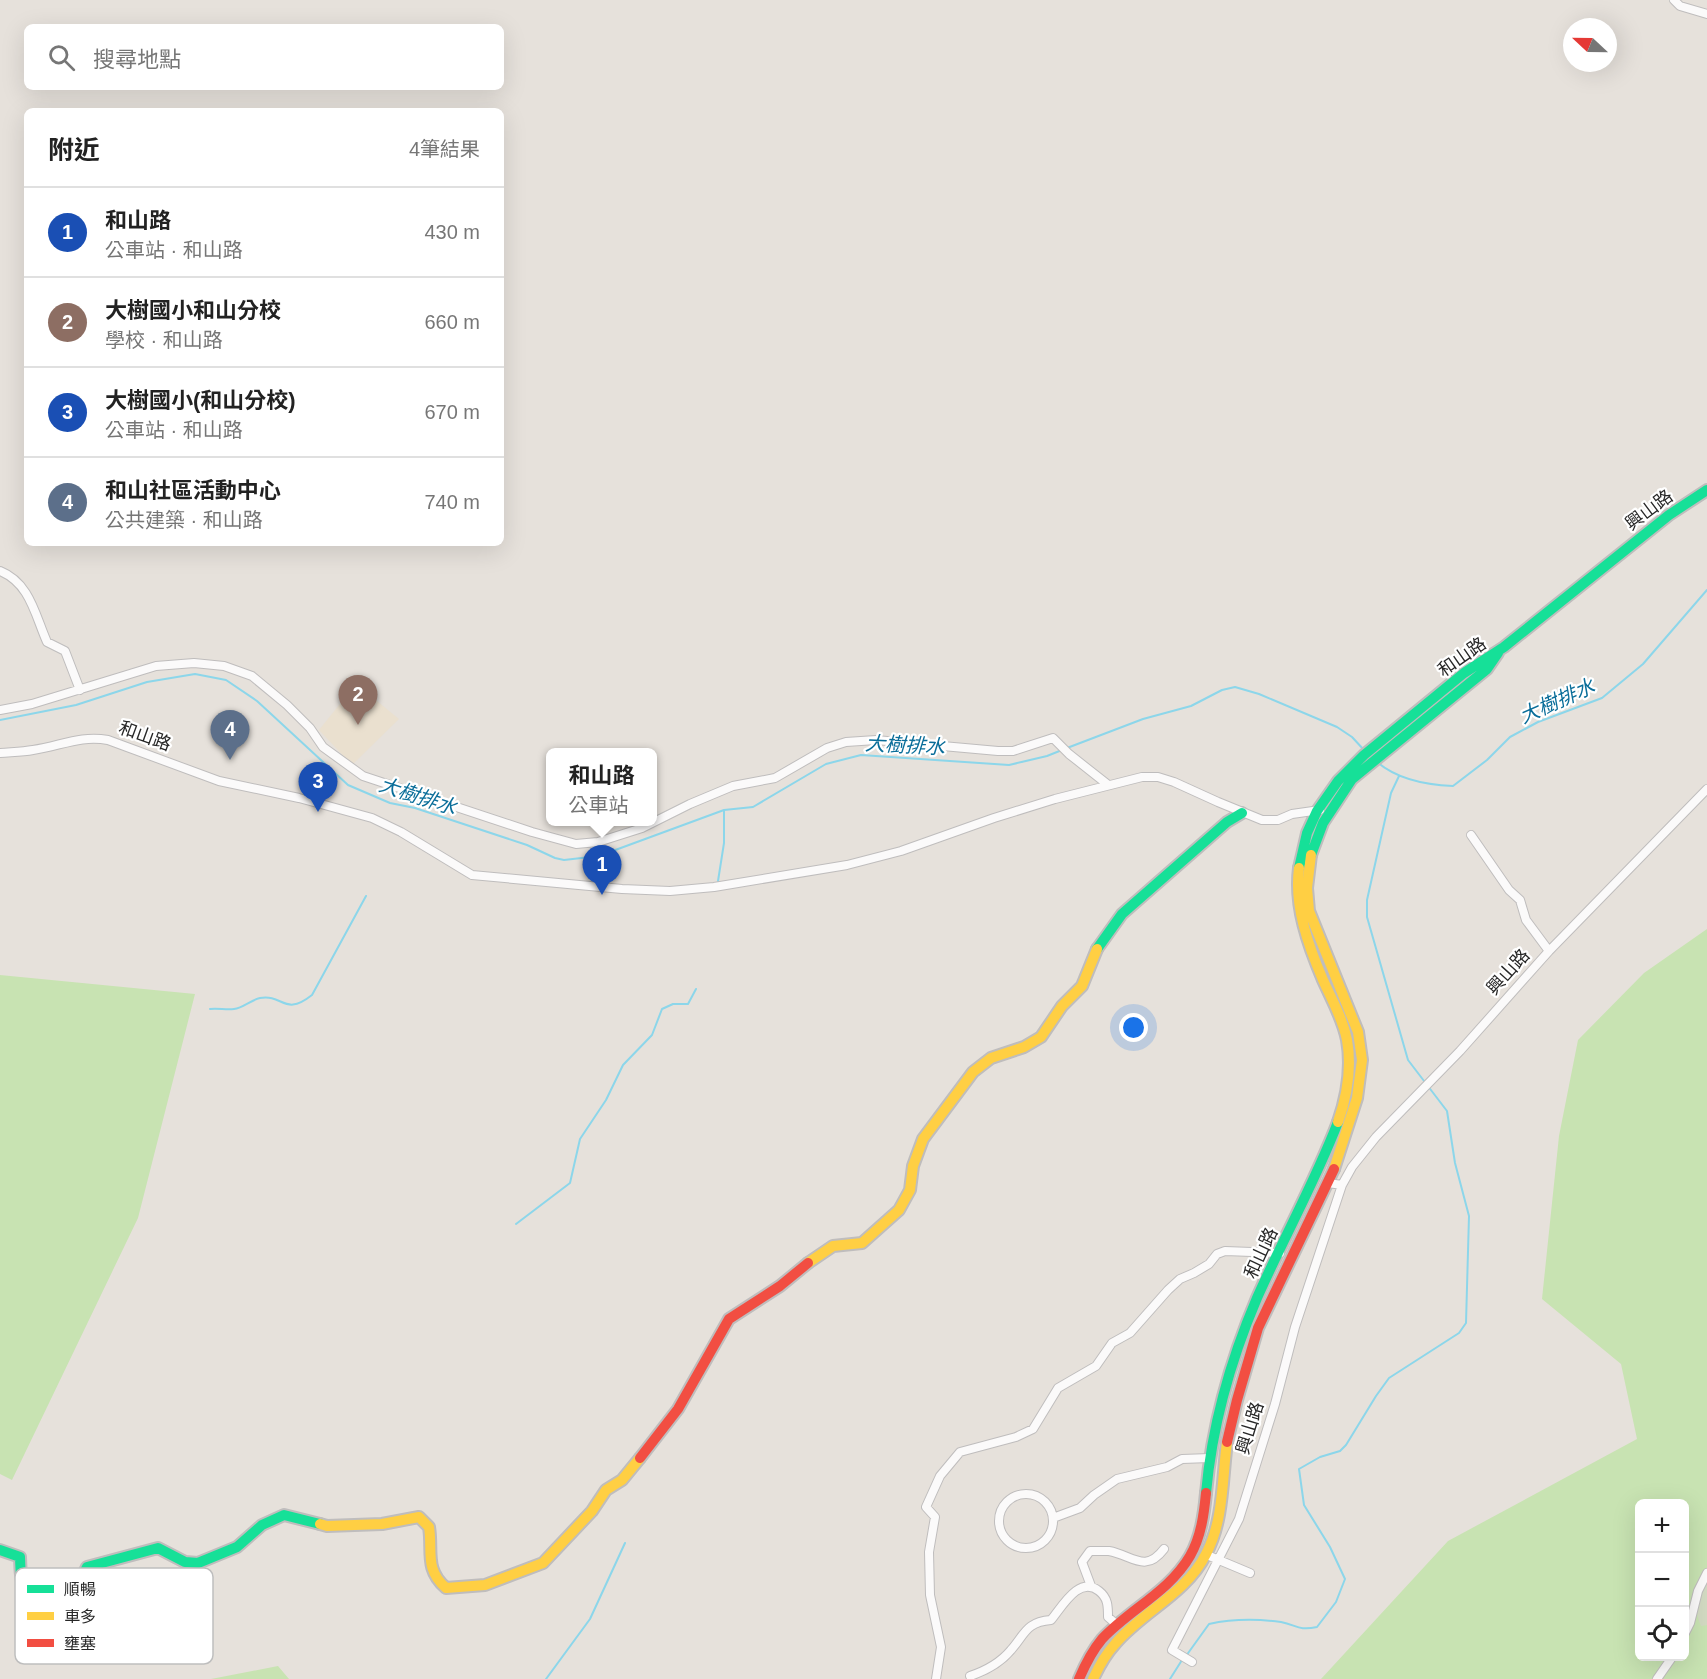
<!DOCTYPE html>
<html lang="zh-TW">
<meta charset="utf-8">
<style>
:root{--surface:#fff;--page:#f6f6f6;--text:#222;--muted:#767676;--line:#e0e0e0;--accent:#6a6866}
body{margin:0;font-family:Arial,"Noto Sans TC",sans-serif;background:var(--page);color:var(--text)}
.controls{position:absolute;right:18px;bottom:18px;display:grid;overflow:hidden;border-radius:9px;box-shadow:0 6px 24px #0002}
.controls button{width:54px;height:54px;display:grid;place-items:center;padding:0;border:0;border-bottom:2px solid var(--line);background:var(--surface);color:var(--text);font:30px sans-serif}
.compass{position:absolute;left:1563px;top:18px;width:54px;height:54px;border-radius:50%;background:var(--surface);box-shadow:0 6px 24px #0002;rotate:292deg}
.you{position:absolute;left:1134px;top:1028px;width:21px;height:21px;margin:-15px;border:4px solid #fff;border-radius:50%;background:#1a73e8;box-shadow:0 0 0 9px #1a73e833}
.badge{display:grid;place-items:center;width:39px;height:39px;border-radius:50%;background:var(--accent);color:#fff;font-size:20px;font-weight:700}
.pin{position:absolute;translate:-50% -50px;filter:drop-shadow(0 2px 3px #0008)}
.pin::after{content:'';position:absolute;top:32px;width:21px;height:18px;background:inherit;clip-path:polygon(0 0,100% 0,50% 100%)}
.popup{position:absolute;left:546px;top:748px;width:111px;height:78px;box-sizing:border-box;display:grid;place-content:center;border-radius:9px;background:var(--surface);filter:drop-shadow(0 2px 4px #0005);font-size:20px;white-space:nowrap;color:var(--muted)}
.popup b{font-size:22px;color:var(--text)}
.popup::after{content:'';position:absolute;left:50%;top:100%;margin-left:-12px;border:12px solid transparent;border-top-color:var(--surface)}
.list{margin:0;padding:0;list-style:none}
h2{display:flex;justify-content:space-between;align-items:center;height:78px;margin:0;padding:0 24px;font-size:26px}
h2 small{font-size:20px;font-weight:400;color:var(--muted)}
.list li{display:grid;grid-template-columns:39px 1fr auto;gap:18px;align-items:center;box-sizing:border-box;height:90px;padding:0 24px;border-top:2px solid var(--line)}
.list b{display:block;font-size:22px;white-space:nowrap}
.list p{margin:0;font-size:20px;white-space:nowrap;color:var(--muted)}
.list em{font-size:20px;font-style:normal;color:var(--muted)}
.icon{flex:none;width:33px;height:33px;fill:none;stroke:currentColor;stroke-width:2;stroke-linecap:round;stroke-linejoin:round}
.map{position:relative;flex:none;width:1707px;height:1679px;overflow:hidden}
.search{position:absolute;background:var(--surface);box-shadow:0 6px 24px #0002;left:24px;top:24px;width:480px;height:66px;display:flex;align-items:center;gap:15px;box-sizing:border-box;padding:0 21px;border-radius:9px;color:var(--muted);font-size:22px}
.panel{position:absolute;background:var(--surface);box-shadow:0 6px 24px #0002;left:24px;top:108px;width:480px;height:438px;border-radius:9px}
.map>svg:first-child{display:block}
.education{fill:#eae0cf}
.green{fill:#c8e3b2;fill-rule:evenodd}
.cemetery{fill:#d2dac2}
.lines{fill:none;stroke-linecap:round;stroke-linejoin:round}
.stream{stroke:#8cd6ea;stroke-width:2}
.street-casing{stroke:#bfbdbd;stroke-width:10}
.fast-casing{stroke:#bfbdbd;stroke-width:14}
.slow-casing{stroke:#bfbdbd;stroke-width:14}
.jam-casing{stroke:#bfbdbd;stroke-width:14}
.street{stroke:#fbfafa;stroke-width:8}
.fast{stroke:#16e098;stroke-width:10}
.slow{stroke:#ffcf43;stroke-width:10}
.jam{stroke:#f24e42;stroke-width:10}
.labels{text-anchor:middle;stroke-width:4.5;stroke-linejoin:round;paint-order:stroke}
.street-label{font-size:18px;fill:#272727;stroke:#fff}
.water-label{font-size:20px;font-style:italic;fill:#096d99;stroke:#fff}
.key{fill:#fff;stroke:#bebebe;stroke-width:1.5}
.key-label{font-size:16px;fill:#272727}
</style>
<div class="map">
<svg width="1707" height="1679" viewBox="0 0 1707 1679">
<rect width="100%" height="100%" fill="#e6e1db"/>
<path class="education" d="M356,684L399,719L352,765L319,730Z"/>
<path class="green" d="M1707,929V1679H1321L1448,1541L1637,1439L1621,1364L1542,1299L1559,1136L1578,1040L1644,973ZM1640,1504H1684V1656H1640Z
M0,975L195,994L138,1218L12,1480L0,1474Z
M278,1666L289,1679H211Z"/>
<path class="cemetery" d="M1707,1581V1625L1701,1626C1693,1607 1697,1598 1707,1581Z"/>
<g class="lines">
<path class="stream" d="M0,720L76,705L147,682L195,674L226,680L257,701L348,785L390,803L415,808L527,845L555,858L564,860L599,856L724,810L753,807L826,764L861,755L1009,765L1047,756L1062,750
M1067,748L1143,719L1191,706L1222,690L1235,687L1259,694L1337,727L1352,737L1364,750
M1377,762C1397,779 1427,785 1453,786L1487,760L1510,737L1538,722L1602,698L1643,664L1707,590
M718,881L724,843V810
M210,1009C218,1008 226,1010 234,1009C243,1008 251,1000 260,998C284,994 284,1017 312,995L366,896
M516,1224L570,1183L580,1139L606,1100L623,1065L652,1035L662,1009L673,1004H688L696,989
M1186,1656L1209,1624C1232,1619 1258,1619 1281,1622C1297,1625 1298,1631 1317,1627L1336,1602L1345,1579L1330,1547L1304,1505L1299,1469L1320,1457L1340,1451L1346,1445L1376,1396L1389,1378L1459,1333L1466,1323L1469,1216L1455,1163L1447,1111L1408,1060L1367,917V900L1391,793L1399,776
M546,1679L590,1619L625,1543
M1170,1679L1182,1660"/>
<g class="street-casing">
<path id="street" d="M1674,0L1680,6L1707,14
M0,571C30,583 35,615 47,642L65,651L80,690
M0,710L32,704L156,666L194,663L224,666L252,676L287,705L310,728L323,747L363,776L532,832L576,844L598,842L642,828L690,804L733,786L775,778L827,748L846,742L876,740L998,751H1013L1053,738L1069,754L1107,784
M0,753C11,752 22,752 33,750C61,746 80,735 108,740L219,781L299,798L372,818L401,832L472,875L622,889L670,891L714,887L847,865L901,851L994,818L1055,799L1142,777H1158L1174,782L1218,802L1262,820H1278L1292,814L1320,810
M1471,835L1509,890L1520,900L1526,920L1549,951
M1328,1183L1342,1185L1352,1167L1376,1137L1460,1051L1549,951L1707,789
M999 1521a27 27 0 1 1 54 0a27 27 0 1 1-54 0Z
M1053,1518L1080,1508L1094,1495L1117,1479L1167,1467L1182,1459L1210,1458
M1207,1555L1250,1573
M1091,1586L1082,1562L1090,1551C1096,1551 1103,1551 1109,1551C1132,1555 1145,1574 1164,1549
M1684,1635L1690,1623L1698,1591L1707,1573
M1192,1662L1172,1650L1239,1519L1275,1404L1295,1327L1342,1185
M970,1676C985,1671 1001,1662 1011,1650C1025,1634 1026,1622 1051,1620C1062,1607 1079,1575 1099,1591C1108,1598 1108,1606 1108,1617L1116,1624
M936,1679L941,1647L930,1595L929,1552L935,1517L926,1507L940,1476L960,1452L1016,1437L1033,1429L1058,1388L1096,1366L1112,1343L1130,1333L1168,1290L1180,1279L1194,1273L1209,1264L1217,1254L1225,1251L1280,1253
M1657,1679L1673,1656"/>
</g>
<g class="fast-casing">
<path id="fast" d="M1311,855L1323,823L1352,779L1487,669L1498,653
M1299,868L1307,833L1317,811L1338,781L1364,755L1464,673L1504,647L1669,515L1707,490
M1097,949L1122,914L1227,822L1242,813
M1206,1493C1212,1426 1231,1359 1257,1298C1283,1239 1315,1182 1338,1122
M0,1550L20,1557C21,1587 21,1592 50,1604C55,1607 63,1609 68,1605C72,1603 83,1574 87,1567L158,1548L185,1562L198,1563L237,1547L262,1525L284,1515L320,1524"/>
</g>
<g class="slow-casing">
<path id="slow" d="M1311,855L1307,888L1309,911L1358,1032L1362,1060L1357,1098L1334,1169
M1299,868C1294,906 1308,945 1323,980C1332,1000 1343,1019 1347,1040C1352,1068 1347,1096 1338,1122
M808,1263L833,1246L862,1243L899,1210L910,1190L913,1166L923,1139L973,1072L991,1058L1024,1047L1041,1037L1062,1006L1082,986L1097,949
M320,1524L327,1526L382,1524L419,1517L429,1527C433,1551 424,1569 446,1588L485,1585L543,1563L592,1511L606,1490L622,1480L640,1458
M1093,1679C1099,1666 1105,1655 1115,1644C1143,1611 1186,1594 1206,1554C1224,1520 1222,1479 1227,1442"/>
</g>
<g class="jam-casing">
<path id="jam" d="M1227,1442L1237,1400L1258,1328L1334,1169
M640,1458L678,1409L729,1319L780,1286L808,1263
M1079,1679C1085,1665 1092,1651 1102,1639C1130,1609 1169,1592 1190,1556C1201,1537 1204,1514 1206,1493"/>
</g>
<use href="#street" class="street"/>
<use href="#fast" class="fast"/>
<use href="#slow" class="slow"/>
<use href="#jam" class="jam"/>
</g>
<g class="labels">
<g class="street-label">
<text transform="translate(1649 510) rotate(-37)" y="6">興山路</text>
<text transform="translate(1462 657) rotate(-35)" y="6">和山路</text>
<text transform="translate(145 736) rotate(20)" y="6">和山路</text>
<text transform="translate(1508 972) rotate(-48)" y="6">興山路</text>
<text transform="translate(1261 1253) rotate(-65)" y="6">和山路</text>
<text transform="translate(1250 1428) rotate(-73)" y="6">興山路</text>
</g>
<g class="water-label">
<text transform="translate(1557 701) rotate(-24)" y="7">大樹排水</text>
<text transform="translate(905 745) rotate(3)" y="7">大樹排水</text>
<text transform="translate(418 796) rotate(18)" y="7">大樹排水</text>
</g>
</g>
<rect x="15" y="1568" width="198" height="96" rx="9" class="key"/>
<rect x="27" y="1585" width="27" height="8" fill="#16e098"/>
<rect x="27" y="1612" width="27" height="8" fill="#ffcf43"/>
<rect x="27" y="1639" width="27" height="8" fill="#f24e42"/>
<g class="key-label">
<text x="64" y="1595">順暢</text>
<text x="64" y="1622">車多</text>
<text x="64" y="1649">壅塞</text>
</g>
</svg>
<div class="controls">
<button>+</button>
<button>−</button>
<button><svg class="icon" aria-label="locate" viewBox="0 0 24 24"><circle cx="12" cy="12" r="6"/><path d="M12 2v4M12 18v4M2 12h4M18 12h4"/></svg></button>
</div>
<svg class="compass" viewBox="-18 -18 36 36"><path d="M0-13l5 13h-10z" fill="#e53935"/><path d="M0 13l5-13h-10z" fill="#767676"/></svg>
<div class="you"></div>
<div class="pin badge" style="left:602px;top:895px;background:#1a4fb4">1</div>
<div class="popup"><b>和山路</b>公車站</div>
<div class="pin badge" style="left:358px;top:725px;background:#8d6e63">2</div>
<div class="pin badge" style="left:318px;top:812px;background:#1a4fb4">3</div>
<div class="pin badge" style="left:230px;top:760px;background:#5c6f8a">4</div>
<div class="search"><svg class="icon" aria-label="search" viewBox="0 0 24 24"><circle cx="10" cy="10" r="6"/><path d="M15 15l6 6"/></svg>搜尋地點</div>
<section class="panel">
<h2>附近<small>4筆結果</small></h2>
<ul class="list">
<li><span class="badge" style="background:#1a4fb4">1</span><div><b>和山路</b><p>公車站 · 和山路</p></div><em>430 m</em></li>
<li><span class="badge" style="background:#8d6e63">2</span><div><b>大樹國小和山分校</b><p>學校 · 和山路</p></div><em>660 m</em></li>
<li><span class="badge" style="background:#1a4fb4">3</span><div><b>大樹國小(和山分校)</b><p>公車站 · 和山路</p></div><em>670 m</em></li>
<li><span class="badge" style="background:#5c6f8a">4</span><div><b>和山社區活動中心</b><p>公共建築 · 和山路</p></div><em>740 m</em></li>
</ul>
</section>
</div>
